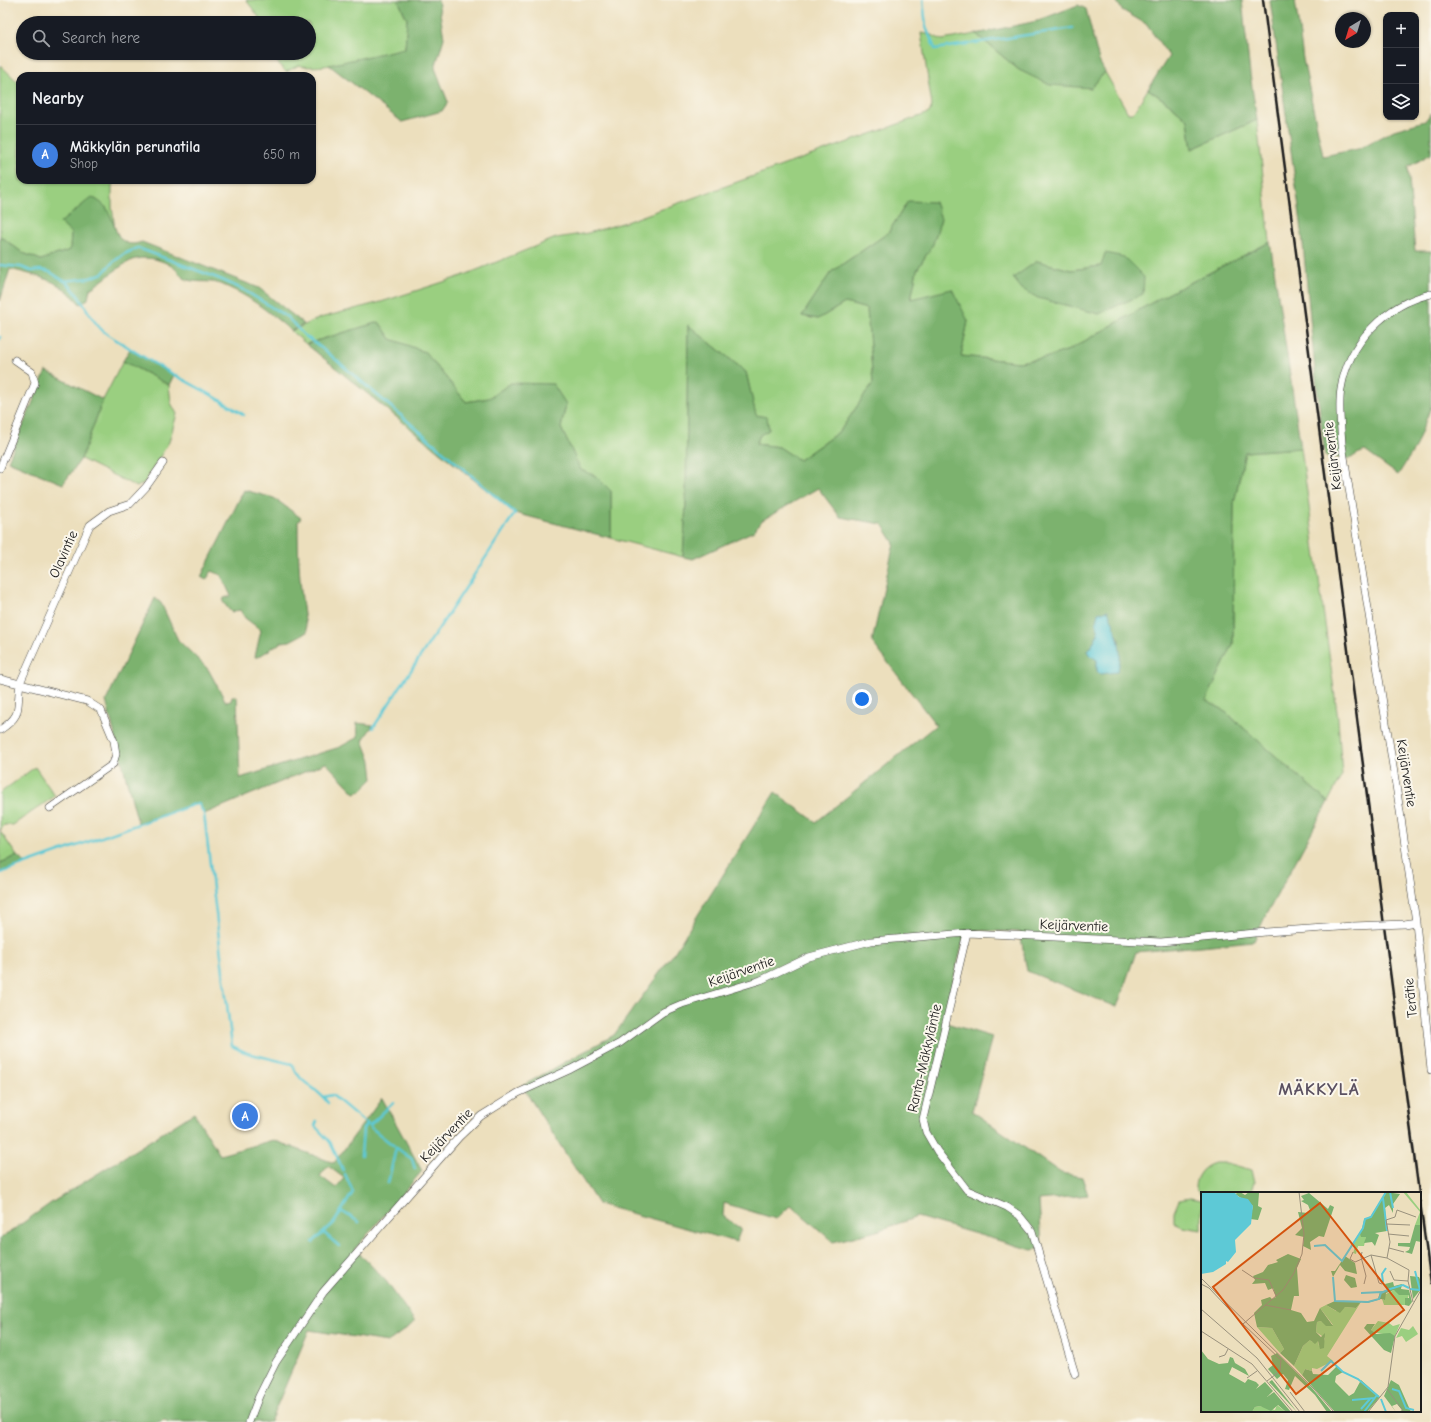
<!DOCTYPE html>
<meta charset="utf-8">
<style>
:root{--surface:#171b24;--page:#20242c;--text:#f1f3f6;--muted:#9ea1a6;--line:#363941;--accent:#d1495b}
body{margin:0;font-family:"Comic Neue",sans-serif;background:var(--page);color:var(--text)}
.controls{position:absolute;right:12px;top:12px;display:grid;overflow:hidden;border-radius:8px;box-shadow:0 1px 3px #0004}
.controls button{width:36px;height:36px;display:grid;place-items:center;padding:0;border:0;border-bottom:1px solid var(--line);background:var(--surface);color:var(--text);font:20px sans-serif}
.compass{position:absolute;left:1335px;top:12px;width:36px;height:36px;border-radius:50%;background:var(--surface);box-shadow:0 1px 3px #0004;rotate:218deg}
.you{position:absolute;left:862px;top:699px;width:14px;height:14px;margin:-10px;border:3px solid #fff;border-radius:50%;background:#1a73e8;box-shadow:0 0 0 6px #1a73e833}
.badge{display:grid;place-items:center;width:26px;height:26px;border-radius:50%;background:var(--accent);color:#fff;font-size:13px;font-weight:700}
.pin{position:absolute;translate:-50% -50%;border:2px solid #fff;box-shadow:0 1px 4px #0006}
.list{margin:0;padding:0;list-style:none}
h2{display:flex;justify-content:space-between;align-items:center;height:52px;margin:0;padding:0 16px;font-size:17px}
h2 small{font-size:13px;font-weight:400;color:var(--muted)}
.list li{display:grid;grid-template-columns:26px 1fr auto;gap:12px;align-items:center;box-sizing:border-box;height:60px;padding:0 16px;border-top:1px solid var(--line)}
.list b{display:block;font-size:15px;white-space:nowrap}
.list p{margin:0;font-size:13px;white-space:nowrap;color:var(--muted)}
.list em{font-size:13px;font-style:normal;color:var(--muted)}
.icon{flex:none;width:22px;height:22px;fill:none;stroke:currentColor;stroke-width:2;stroke-linecap:round;stroke-linejoin:round}
.map{position:relative;flex:none;width:1431px;height:1422px;overflow:hidden}
.search{position:absolute;background:var(--surface);box-shadow:0 1px 3px #0004;left:16px;top:16px;width:300px;height:44px;display:flex;align-items:center;gap:10px;box-sizing:border-box;padding:0 14px;border-radius:22px;color:var(--muted);font-size:15px}
.panel{position:absolute;background:var(--surface);box-shadow:0 1px 3px #0004;left:16px;top:72px;width:300px;height:112px;border-radius:12px}
.map>svg:first-child{display:block}
.green{fill:#9acf80;stroke:#5b764e;fill-rule:evenodd}
.forest{fill:#7bb26e;stroke:#4c6745;fill-rule:evenodd}
.water{fill:#5dc9d6;stroke:#3c7279}
.lines{fill:none;stroke-linecap:round;stroke-linejoin:round}
.stream{stroke:#5dc9d6;stroke-width:2.5}
.minor-casing{stroke:#3b3934;stroke-width:8}
.minor{stroke:#fff;stroke-width:7}
.rail{stroke:#1c1c1c;stroke-width:2.5}
.minor-bridge-casing{stroke:#3b3934;stroke-width:8;stroke-linecap:butt}
.minor-bridge{stroke:#fff;stroke-width:7}
.labels{text-anchor:middle;stroke-width:4;stroke-linejoin:round;paint-order:stroke}
.street-label{font-size:14px;fill:#1c1c1c;stroke:#fbf7ec}
.district-label{font-size:18px;font-weight:bold;letter-spacing:1px;fill:#5b5161;stroke:#fbf7ec}
.inset-river{fill:none;stroke:#5dc9d6;stroke-width:2}
.inset-road{fill:none;stroke:#99917d;stroke-width:1}
.view{fill:#d4530e;fill-opacity:0.15;stroke:#d4530e;stroke-width:2}
.inset-edge{fill:none;stroke:#1c1c1c;stroke-width:2}
</style>
<div class="map">
<svg width="1431" height="1422" viewBox="0 0 1431 1422">
<rect width="100%" height="100%" fill="#fbf7ec"/>
<filter id="ink" filterUnits="userSpaceOnUse"><feTurbulence type="fractalNoise" baseFrequency=".025" numOctaves="2"/><feDisplacementMap in="SourceGraphic" scale="8" xChannelSelector="R" yChannelSelector="G"/><feConvolveMatrix kernelMatrix="1 2 1 2 8 2 1 2 1" color-interpolation-filters="sRGB"/></filter>
<filter id="wash" filterUnits="userSpaceOnUse"><feTurbulence type="fractalNoise" baseFrequency=".012" numOctaves="4" result="noise"/><feDisplacementMap in="SourceGraphic" scale="16" xChannelSelector="R" yChannelSelector="G"/><feGaussianBlur stdDeviation="0.9" result="paint"/><feColorMatrix in="noise" values="0 0 0 0 0 0 0 0 0 0 0 0 0 0 0 0 0 1.4 0 .05"/><feComposite in="paint" operator="in"/></filter>
<g filter="url(#wash)">
<rect width="100%" height="100%" fill="#ecdfbd"/>
<path class="green" d="M246,0H398L407,19L405,48C383,53 316,73 299,65L286,72L269,53H309V23H255L259,17Z
M921,33L932,35L942,40L976,34L1019,70L1091,88L1105,72L1128,113H1133L1148,89L1171,105L1188,120L1192,149L1257,120L1270,242L1160,298L1069,350L1045,358L1019,362L961,356L968,321L911,299L917,270L933,244L908,201L888,233L831,272L802,316L818,319L845,303L867,309L873,383L840,431L799,460L779,447L756,444L760,435L746,372L688,325L686,504L683,557L611,538V491L596,476L581,471L561,428L566,404L511,383L489,398L466,402L425,352L391,339L379,322L306,344L291,331L320,318L381,302L462,276L556,238L588,233L626,222L929,113L932,106ZM1037,261L1071,270L1101,266L1113,306L1099,314Z
M0,65L20,84V180H117L112,185V207L115,229L106,207L71,233L70,250L41,260L23,253L0,236Z
M123,361L169,385L171,403L177,414L169,442L144,483L137,487L81,459L103,400Z
M1301,448L1338,719L1342,775L1328,802L1222,709L1206,701L1233,644L1234,503L1245,452Z
M35,767L55,796L13,825H4L0,831V793Z
M0,831L17,856L0,863Z
M1215,1163H1227L1251,1170L1254,1183L1250,1193L1200,1194L1195,1188C1195,1176 1203,1166 1215,1163Z
M1190,1198L1202,1200V1230L1183,1227L1174,1223V1212L1179,1200Z"/>
<path class="forest" d="M398,0H438L444,38L435,68L448,102L442,111L402,122L329,65L405,48L407,19Z
M1116,0H1242L1250,74L1257,120L1192,149L1188,120L1171,105L1148,89L1169,56L1146,24L1122,10Z
M1270,0H1295L1303,59L1323,156L1358,149L1394,130L1425,121L1431,113V154L1408,167L1415,251H1431V407L1415,448L1398,475L1365,451L1357,454L1350,459L1325,456L1315,370L1301,223Z
M1078,5L1086,9L1099,61L1105,72L1091,88L1050,85L1019,70L976,34L1037,21Z
M92,197C97,200 104,204 107,209C117,225 115,251 142,242L259,288L304,324L291,331C269,312 245,292 217,283C207,280 193,284 184,278C180,276 178,270 173,267C163,260 148,256 136,259C121,263 104,281 90,289L88,299L80,304C59,279 40,277 10,269L0,301V236L23,253L41,260L70,250L71,233L60,223Z
M908,201L935,202L941,219L933,244L917,270L911,299L952,289L968,321L961,356L1019,362L1045,358L1069,350L1160,298L1270,242L1301,448L1245,452L1234,503L1233,644L1206,701L1222,709L1328,802L1264,919L1254,941L1136,952L1117,1007L1027,971L1020,932L966,930L943,1022L992,1037L972,1111L1061,1173L1082,1177L1088,1195L1039,1200L1042,1248L1032,1250L917,1217L877,1231L833,1242L791,1205L776,1219L724,1203L723,1216L741,1229L736,1242L598,1204L522,1086L614,1035L674,953L775,792L816,822L936,725L872,642L894,543L882,524L840,517L818,488L761,521L754,531L693,559L683,557L686,504L688,325L746,372L756,415L767,417L769,430L760,435L756,444L779,447L799,460L840,431L873,383L867,309L845,303L818,319L802,316L831,272L888,233ZM1096,622L1119,637V649L1097,671V660L1088,651L1098,634Z
M1105,253L1124,257L1144,277L1143,294L1099,314L1038,298L1022,289L1013,278L1037,261L1071,270L1101,266Z
M379,322L391,339L425,352L466,402L489,398L511,383L553,384L566,404L561,428L581,470L596,476L611,491V538L515,513L306,344Z
M130,349L174,375L169,385L123,361Z
M46,371L103,400L81,459L63,484L8,461Z
M244,490L274,498L301,518L298,522C298,560 300,595 307,632L290,641L282,642L258,657H255L261,630L245,618L240,610L231,612L223,602L224,598L231,596L221,575L212,571L206,580L201,577Z
M155,598L161,603L178,640L208,669L226,702L231,701L232,696H237L240,778L340,747L358,737L357,723L373,725L363,740L371,761L373,779L361,791L355,793L326,763L204,814L198,803L138,823L106,701Z
M17,856L26,864L0,873V863Z
M382,1098L422,1171L355,1249L386,1281L415,1322L388,1342L309,1330L270,1422H168L165,1420L158,1422H1L0,1239L51,1203L194,1113L220,1155L273,1140L334,1163ZM328,1166L344,1178L336,1188L320,1176Z"/>
<path class="water" d="M1108,610C1116,630 1125,651 1117,672L1100,674L1097,671V660L1091,656L1088,651L1098,634L1096,622L1098,613Z"/>
<g class="lines">
<path class="stream" d="M923,0L926,27L935,49L1073,28
M0,265L21,267L31,271L41,270L50,272L64,281L90,278L103,273L112,263L124,254L138,248L220,279L244,290L287,317L304,335L328,353L515,513L373,728
M65,281C82,295 86,313 100,328C106,335 117,340 125,345C163,372 206,389 244,415
M0,337V339
M0,873L198,803L204,814L232,1046L247,1053L292,1064C300,1085 316,1086 328,1103
M323,1097L332,1095C359,1117 384,1140 412,1159L415,1169
M317,1121L315,1126L330,1142L343,1170
M370,1125L393,1103
M361,1156L363,1129L367,1123
M388,1183L396,1148
M341,1211L359,1222
M324,1233L339,1246
M313,1242L334,1223L353,1192L345,1174"/>
</g>
</g>
<g filter="url(#ink)">
<g class="lines">
<g class="minor-casing">
<path id="minor" d="M0,468L35,383L32,372L15,360
M0,679L87,701L101,710L114,741L116,754L113,764L50,808
M0,730C24,714 16,709 20,683L90,525L109,511L130,504L146,487L163,463
M1416,922L1431,1070
M1405,924L1416,922L1400,811L1342,444C1341,426 1338,407 1341,389C1348,343 1386,304 1431,294
M967,933L923,1119L926,1132L937,1151L967,1190L1007,1207L1019,1215L1032,1231L1075,1374
M249,1422L259,1396L276,1362L323,1292L459,1137L481,1116L518,1093L571,1069L620,1043L663,1012L682,1004L761,980L809,957L871,941L967,933L1161,942L1266,932L1353,926"/>
</g>
<use href="#minor" class="minor"/>
<path class="rail" d="M1263,0L1419,1193
M1420,1202L1431,1284"/>
<g class="minor-bridge-casing">
<path id="minor-bridge" d="M1353,926L1405,924"/>
</g>
<use href="#minor-bridge" class="minor-bridge"/>
</g>
</g>
<g class="labels">
<g class="street-label">
<text transform="translate(1332 456) rotate(-97)" y="5">Keijärventie</text>
<text transform="translate(63 554) rotate(-66)" y="5">Olavintie</text>
<text transform="translate(1407 773) rotate(81)" y="5">Keijärventie</text>
<text transform="translate(1074 925) rotate(2)" y="5">Keijärventie</text>
<text transform="translate(741 971) rotate(-19)" y="5">Keijärventie</text>
<text transform="translate(1410 998) rotate(-96)" y="5">Terätie</text>
<text transform="translate(924 1058) rotate(-77)" y="5">Ranta-Mäkkyläntie</text>
<text transform="translate(446 1135) rotate(-46)" y="5">Keijärventie</text>
</g>
<g class="district-label">
<text x="1319" y="1095">MÄKKYLÄ</text>
</g>
</g>
<g transform="translate(1201 1192)">
<rect width="220" height="220" fill="#ecdfbd"/>
<path d="M199,0H205L220,19V33H214L219,20L202,0ZM159,42L165,45L163,54H157L155,62L152,61L154,55L151,54ZM193,98L208,103L204,113H183L181,107L183,108V103ZM160,110L126,164L132,169L116,177L111,176V179L104,177L101,183L93,174L102,154L110,147L111,150L117,149L118,154L122,152L124,146L115,140L116,130L120,129L132,133L119,116L125,113L135,119L144,115L155,116ZM177,129L188,131L192,134L199,132L194,144L171,140L170,138ZM212,134L217,142L205,150L201,144L195,146L200,136L208,138ZM56,135L71,136L83,157L79,161ZM76,213L85,220H51L54,215L59,214L74,218Z" fill="#9acf80"/>
<path d="M39,0L44,3L48,0L58,1L57,14L61,16L57,28L49,27L52,14L34,2ZM185,0L199,2L192,12V21L188,13L184,16L186,39L174,41L178,43L174,54L171,50L163,51L165,45H160L159,42L150,54L161,37L163,28L170,24ZM108,1L127,17L129,13L133,15L123,45L118,44L109,50L110,58L102,54L103,45L94,43L101,36L97,20L107,21L109,18L107,13L100,9L103,8L100,4ZM214,33H220V50L215,49L211,62L204,60L208,58L209,55L197,54V51H209ZM87,62L100,67L96,76L98,104H93L90,118L100,121L106,130L113,129L119,116L132,134H125L120,129L116,130L115,140L120,145L124,141L123,156L119,157L117,149L114,152L109,148L102,154L93,174L79,161L83,157L71,136L56,135L53,121L61,113L60,108L69,105L71,107L75,105L72,96L67,98L64,91L51,92L54,88L52,84L62,80L67,73L77,70L75,68ZM144,64L154,71L156,82L144,79L139,73L132,85L130,79H134ZM145,83L154,86L156,95L150,96L143,88ZM209,84L218,85L220,89V97L212,107ZM192,90L193,94L201,92L200,97L208,98L211,110L208,114L204,113V106H208V103H198L193,98L185,101L184,108L180,107L166,111H161L177,107L179,100L186,98L184,92ZM134,109L160,110L155,116L144,115L139,121L125,113ZM166,132H174L170,138L175,142L189,141L194,144L190,161L183,158L163,136ZM0,158L7,167L18,172L27,171L29,165L32,166L34,171L44,177L48,184L31,175L28,182L44,191L47,187L55,190L58,193L55,197L64,190L72,199L66,205L73,200L90,220H85L77,213L70,219L59,214L54,215L51,220H0ZM76,161L111,196L131,220H126L114,203L94,184L88,198L84,197L87,188L82,182L76,187L67,177L72,173L70,164ZM136,174L142,180L135,184L134,190L148,204L153,201L160,188L179,205L166,220H134L101,183L104,177L111,179L112,182L127,183ZM71,188L96,220L68,190ZM190,188L198,193L210,220H198L201,218L196,212L191,214L195,220L183,204Z" fill="#7bb26e"/>
<path d="M0,0H33L38,5L47,7L52,14L50,32L34,48L35,60L27,70L25,69V72L12,80L0,82Z" fill="#5dc9d6"/>
<path class="inset-river" d="M189,0L192,16M182,6L186,39M113,54L124,53L141,69L162,36L164,27L170,25L185,0M132,85L134,109L167,110L178,107L180,101L189,97L202,93L208,96M182,90L181,82L185,76M209,97L219,98L214,79M160,101L181,100M120,179L130,169L142,180L157,187L178,205M191,197L198,199L205,216L213,218M180,207L185,220M151,208L174,206M160,217L169,207M163,220L176,203"/>
<path class="inset-road" d="M185,32L209,33M187,42L208,44M188,56L203,60M152,60L149,67L154,70L170,63L186,66M161,60L160,65L165,84L163,92M170,63L178,91L181,92M41,78L53,86L68,88L75,104M189,79L193,88L207,89M0,86L113,197L133,220M0,92L8,96L42,132M212,110L207,89L208,78L186,66L189,50L185,28L194,25L196,18L215,25M64,113L90,118M0,117L56,166L99,220M0,139L51,172L92,220M18,165L24,163L27,157M46,186L56,179M66,189L79,179L80,168L42,132L82,98L93,81L101,62L103,42L98,0M186,197L203,220M89,200L104,220M167,220L187,195L194,144L220,98"/>
<path class="view" d="M119,11L203,118L95,202L12,95Z"/>
<rect width="220" height="220" class="inset-edge"/>
</g>
</svg>
<div class="controls">
<button>+</button>
<button>−</button>
<button><svg class="icon" aria-label="layers" viewBox="0 0 24 24"><path d="M12 4l9 5-9 5-9-5zM3 14l9 5 9-5"/></svg></button>
</div>
<svg class="compass" viewBox="-18 -18 36 36"><path d="M0-13l5 13h-10z" fill="#e53935"/><path d="M0 13l5-13h-10z" fill="#9ea1a6"/></svg>
<div class="you"></div>
<div class="pin badge" style="left:245px;top:1116px;background:#3f7fe0">A</div>
<div class="search"><svg class="icon" aria-label="search" viewBox="0 0 24 24"><circle cx="10" cy="10" r="6"/><path d="M15 15l6 6"/></svg>Search here</div>
<section class="panel">
<h2>Nearby<small></small></h2>
<ul class="list">
<li><span class="badge" style="background:#3f7fe0">A</span><div><b>Mäkkylän perunatila</b><p>Shop</p></div><em>650 m</em></li>
</ul>
</section>
</div>
